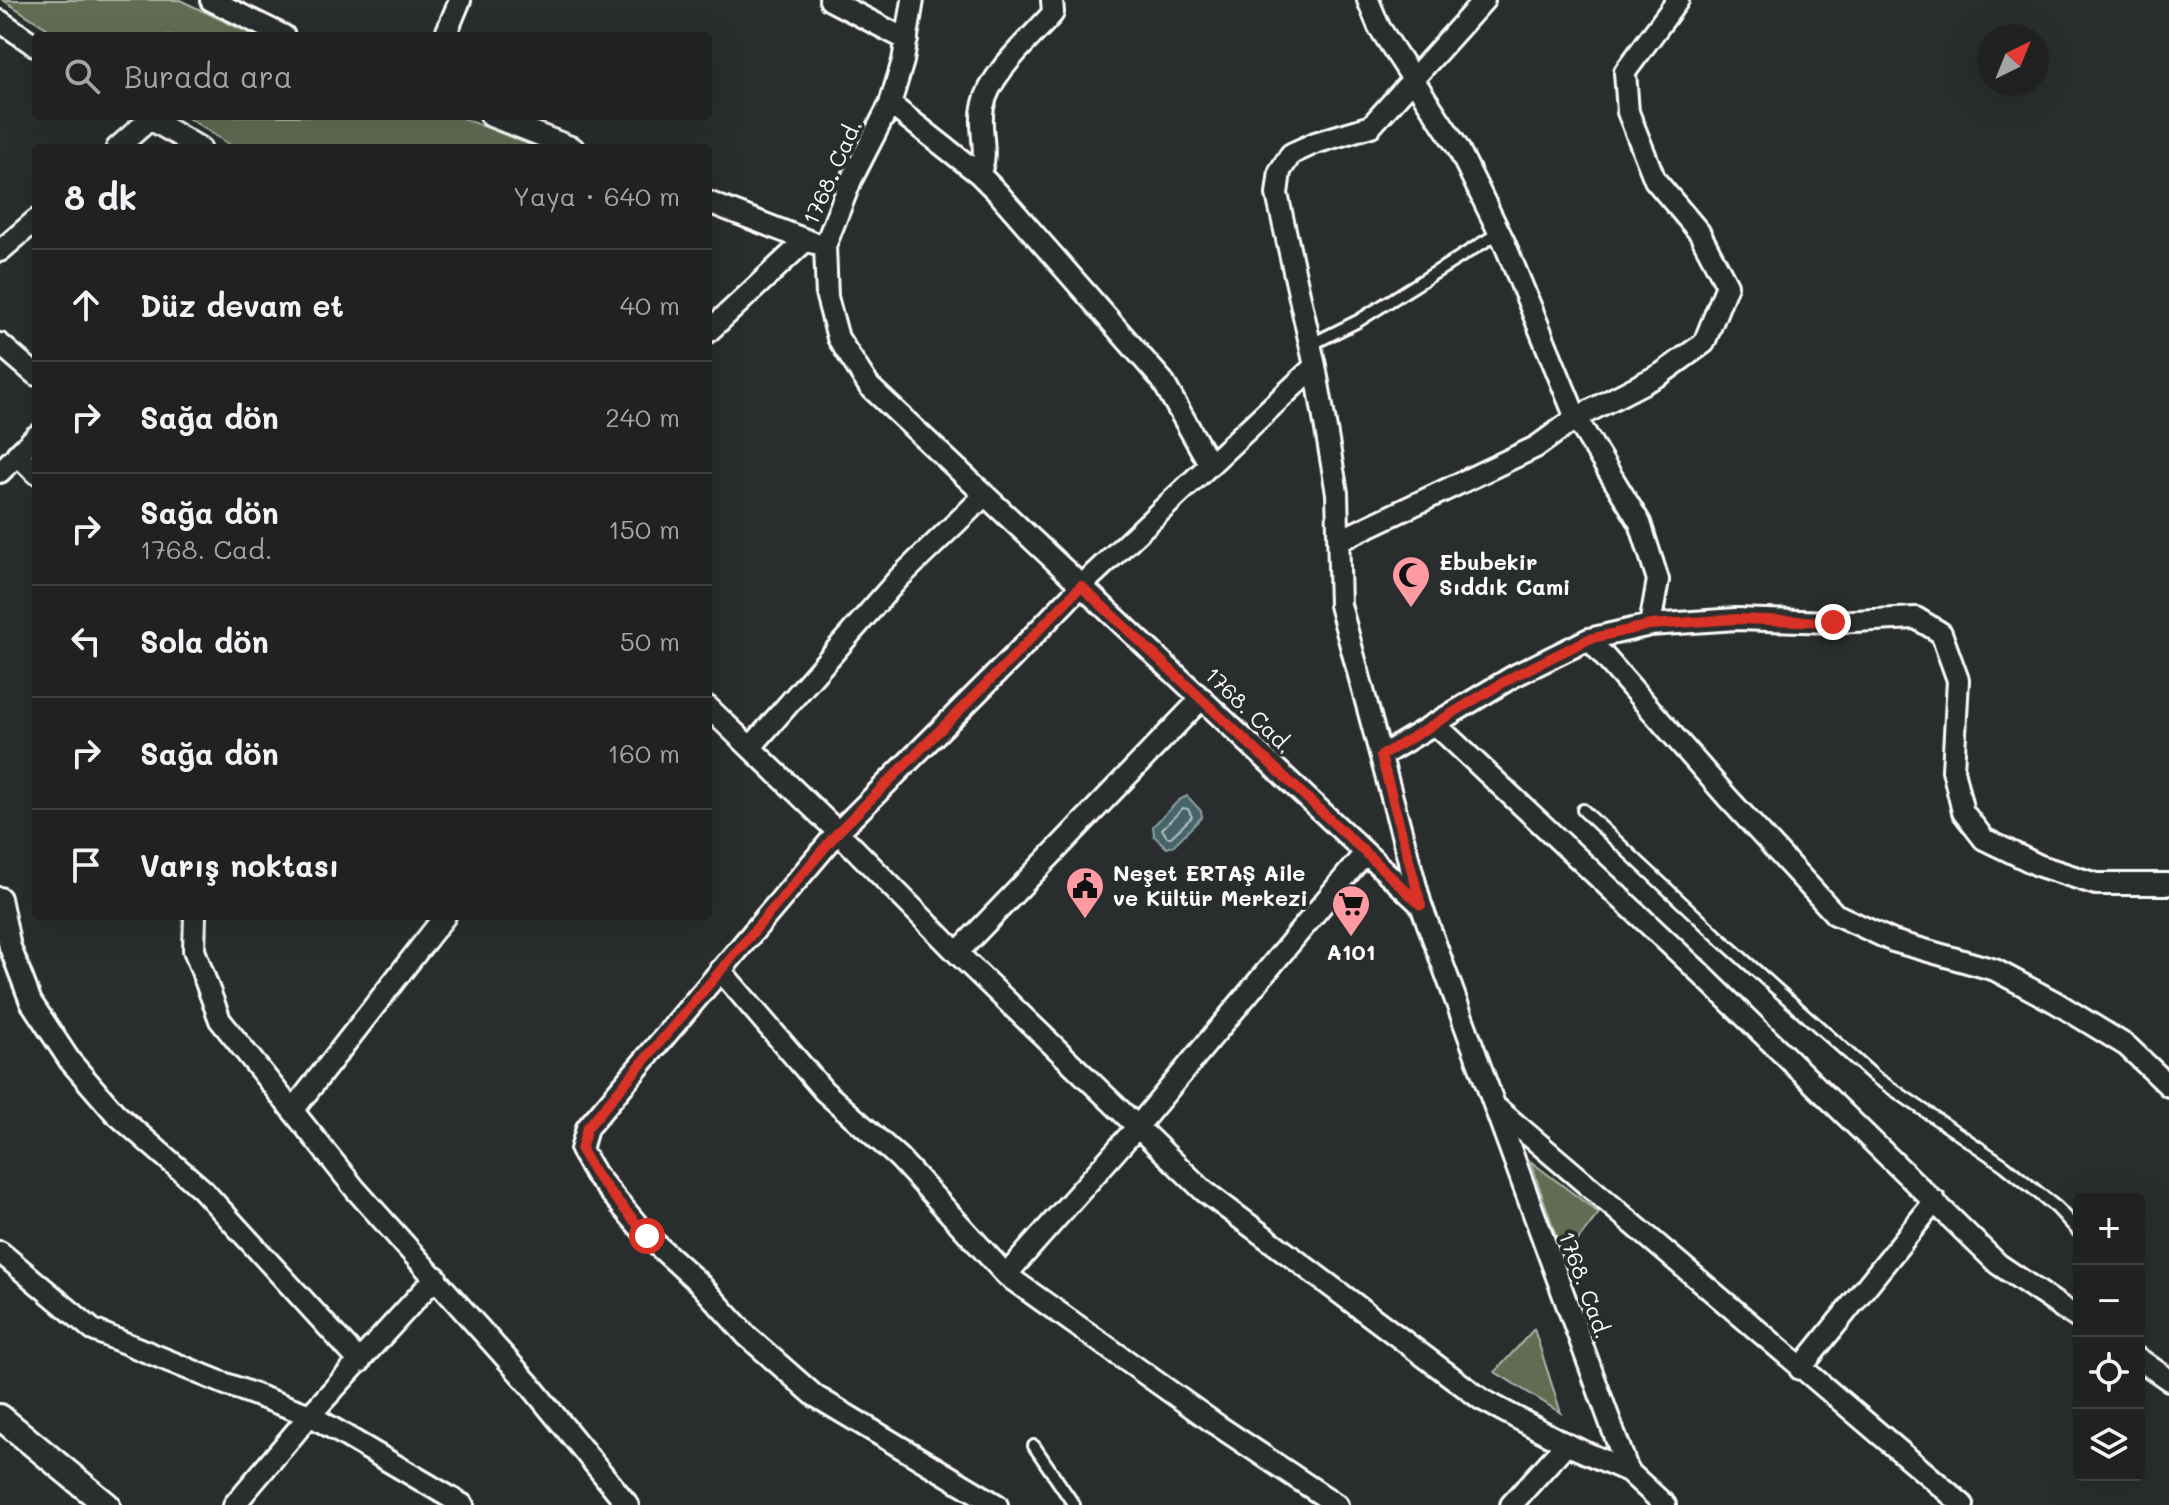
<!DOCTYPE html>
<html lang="tr">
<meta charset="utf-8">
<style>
:root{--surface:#202222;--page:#2d2f2f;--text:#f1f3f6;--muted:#a2a4a5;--line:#3d3f40}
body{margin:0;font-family:Mali,sans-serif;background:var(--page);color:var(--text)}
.controls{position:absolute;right:24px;bottom:24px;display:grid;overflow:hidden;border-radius:8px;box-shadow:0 8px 32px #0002}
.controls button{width:72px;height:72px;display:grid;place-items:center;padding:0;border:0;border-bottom:2px solid var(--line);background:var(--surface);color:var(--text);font:40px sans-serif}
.compass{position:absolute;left:1977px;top:24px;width:72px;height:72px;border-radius:50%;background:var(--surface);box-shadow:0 8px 32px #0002;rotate:43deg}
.stop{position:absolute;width:24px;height:24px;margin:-18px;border:6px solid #d93025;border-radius:50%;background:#fff}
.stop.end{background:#d93025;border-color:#fff;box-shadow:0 2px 8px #0008}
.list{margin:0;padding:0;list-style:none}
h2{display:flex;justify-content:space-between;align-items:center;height:104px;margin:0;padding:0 32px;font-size:34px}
h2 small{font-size:26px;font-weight:400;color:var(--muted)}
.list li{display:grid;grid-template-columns:52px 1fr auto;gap:24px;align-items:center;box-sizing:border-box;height:112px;padding:0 32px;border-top:2px solid var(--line)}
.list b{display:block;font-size:30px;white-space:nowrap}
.list p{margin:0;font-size:26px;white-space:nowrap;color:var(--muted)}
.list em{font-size:26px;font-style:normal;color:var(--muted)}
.icon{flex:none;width:44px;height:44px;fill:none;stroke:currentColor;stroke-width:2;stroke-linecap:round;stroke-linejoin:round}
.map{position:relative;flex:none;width:2169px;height:1505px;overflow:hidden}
.search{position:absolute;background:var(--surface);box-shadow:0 8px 32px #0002;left:32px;top:32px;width:680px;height:88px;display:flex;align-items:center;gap:20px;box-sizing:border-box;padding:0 28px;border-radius:8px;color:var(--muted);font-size:30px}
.panel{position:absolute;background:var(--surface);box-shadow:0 8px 32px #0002;left:32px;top:144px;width:680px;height:776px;border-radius:8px}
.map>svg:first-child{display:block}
.green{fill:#626c52;stroke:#b0b6a8;stroke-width:2}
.water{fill:#456368;stroke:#8fa1a4;stroke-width:2}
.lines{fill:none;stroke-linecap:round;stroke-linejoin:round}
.shore{stroke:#b5c1c3;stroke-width:2}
.service-casing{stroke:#fff;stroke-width:16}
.minor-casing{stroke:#fff;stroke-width:26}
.tertiary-casing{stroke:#fff;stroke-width:30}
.service{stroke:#2a2d2e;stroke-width:10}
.minor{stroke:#2a2d2e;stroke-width:20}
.tertiary{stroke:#2a2d2e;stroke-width:24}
.route{stroke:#d93025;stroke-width:10}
.labels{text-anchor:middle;stroke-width:8;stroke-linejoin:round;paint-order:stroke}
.street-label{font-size:22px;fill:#fff;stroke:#2a2d2e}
.poi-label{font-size:22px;font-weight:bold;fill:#fff;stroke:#2a2d2e;text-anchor:start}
</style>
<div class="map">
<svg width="2169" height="1505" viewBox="0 0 2169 1505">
<rect width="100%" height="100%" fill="#2a2d2e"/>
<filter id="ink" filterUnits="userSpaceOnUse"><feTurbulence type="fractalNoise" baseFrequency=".0125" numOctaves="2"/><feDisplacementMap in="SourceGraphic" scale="16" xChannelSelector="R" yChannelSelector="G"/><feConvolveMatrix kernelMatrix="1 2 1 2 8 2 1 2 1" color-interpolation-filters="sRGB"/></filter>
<g filter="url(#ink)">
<path class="green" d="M3,0H180L255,36H59Z
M185,116H457L538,148H235Z
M1530,1161L1599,1213L1564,1258Z
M1534,1329L1561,1413L1495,1372Z"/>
<path class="water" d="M1187,796L1201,811L1202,817L1173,846L1167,848L1154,836L1153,826L1179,800Z"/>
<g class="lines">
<path class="shore" d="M1183,808L1188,809L1192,817L1171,837H1167L1162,829Z"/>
<g class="service-casing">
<path id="service" d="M1310,345L1358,321L1500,232
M1583,810L1726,944L1875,1077L2004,1165L2057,1208L2079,1232
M1034,1446L1074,1505"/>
</g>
<g class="minor-casing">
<path id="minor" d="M211,0L284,36
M830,0L907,40
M913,0L903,61L890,104L851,180L825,246L827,297L838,338L869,386L1421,905L1628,1471L1665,1505
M1368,0L1379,27L1458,148L1504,242L1576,418L1640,523L1658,580L1650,625
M0,21L36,46
M445,36L460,0
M890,104L979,174L998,193L1162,380L1210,465
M145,116L200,148
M491,116L573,148
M117,148L150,119
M979,174C990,153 978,130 983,107C990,72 1031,39 1053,13L1052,0
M708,202L814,243
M0,251L36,220
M708,332L805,241
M0,344L36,375
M17,454L36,473
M0,472L36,436
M1338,541L1536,447L1576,418L1661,374L1704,343L1727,285L1699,232L1655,180L1628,112L1625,72L1678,0
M1589,639L1727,797L1835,914L1893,941L1995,970L2055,1002L2127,1046L2169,1086
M708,707L838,832L957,953L1204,1191L1481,1399L1566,1444L1628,1471
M1435,724L1695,968L1998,1264L2079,1319
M751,747L899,578L985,495
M1381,756L1514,676L1589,639L1650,625L1736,619L1833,622L1916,618L1941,633L1958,680L1953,770L1963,812L1984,839L2040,866L2096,884H2169
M0,898L10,947L31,1002L70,1061L115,1113L202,1189L360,1362
M1421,905L1340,605L1337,493L1315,366L1277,194L1280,171L1291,154L1315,143L1371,126L1484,0
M195,916L194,950L220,1020L356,1190L530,1385L628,1505
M957,953L1202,698
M720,970L824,1091L899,1158L1006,1275L1217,1425L1337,1505
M294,1109L445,916
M1498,1109L1963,1505
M0,1252L93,1330L223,1383L310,1415L463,1505
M1006,1275L1138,1126L1365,853
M2139,1359L2169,1380
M1800,1369L1935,1201
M234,1505L310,1415L436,1277
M997,1505L815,1396L747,1336L699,1283L647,1236L595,1174L581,1150L587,1128L838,832L1010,660L1081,586L1315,366
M1511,1505L1566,1444"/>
</g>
<g class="tertiary-casing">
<path id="tertiary" d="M0,1417L107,1505"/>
</g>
<use href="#service" class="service"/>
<use href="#minor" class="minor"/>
<use href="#tertiary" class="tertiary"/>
</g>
</g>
<g class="lines" filter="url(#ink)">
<path class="route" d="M647,1236L595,1174L581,1150L587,1128L838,832L1010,660L1081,586L1421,905L1381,756L1514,676L1589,639L1650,625L1736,619L1833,622"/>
</g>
<defs>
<g id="mosque-pin" transform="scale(2)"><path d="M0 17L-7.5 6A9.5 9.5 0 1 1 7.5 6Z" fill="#ff9aa2" stroke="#2a2d2e"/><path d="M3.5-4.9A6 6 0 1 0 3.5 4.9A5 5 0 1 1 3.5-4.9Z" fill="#111"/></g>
<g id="civic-pin" transform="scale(2)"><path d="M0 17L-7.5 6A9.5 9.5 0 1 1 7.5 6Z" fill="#ff9aa2" stroke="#2a2d2e"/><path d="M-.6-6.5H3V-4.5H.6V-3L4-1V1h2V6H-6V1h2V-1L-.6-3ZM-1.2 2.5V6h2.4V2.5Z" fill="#111"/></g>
<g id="supermarket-pin" transform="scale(2)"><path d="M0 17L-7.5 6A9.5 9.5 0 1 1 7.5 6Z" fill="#ff9aa2" stroke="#2a2d2e"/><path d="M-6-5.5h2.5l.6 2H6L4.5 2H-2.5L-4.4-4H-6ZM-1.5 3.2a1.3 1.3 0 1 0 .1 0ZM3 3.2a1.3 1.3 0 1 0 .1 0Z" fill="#111"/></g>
</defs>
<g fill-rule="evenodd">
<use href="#mosque-pin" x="1411" y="575"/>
<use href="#civic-pin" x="1085" y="886"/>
<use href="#supermarket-pin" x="1351" y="904"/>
</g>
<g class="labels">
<g class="street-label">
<text transform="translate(832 172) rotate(-66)" y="8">1768. Cad.</text>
<text transform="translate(1249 710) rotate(44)" y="8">1768. Cad.</text>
<text transform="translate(1585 1285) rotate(70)" y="8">1768. Cad.</text>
</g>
<g class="poi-label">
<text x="1439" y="570">Ebubekir<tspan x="1439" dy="25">Sıddık Cami</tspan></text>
<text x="1113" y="881">Neşet ERTAŞ Aile<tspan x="1113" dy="25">ve Kültür Merkezi</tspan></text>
<text x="1351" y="960" text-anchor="middle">A101</text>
</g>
</g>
</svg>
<div class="controls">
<button>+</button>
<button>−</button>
<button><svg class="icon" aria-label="locate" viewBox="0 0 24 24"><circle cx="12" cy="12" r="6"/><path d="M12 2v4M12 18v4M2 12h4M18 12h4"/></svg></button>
<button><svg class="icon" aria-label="layers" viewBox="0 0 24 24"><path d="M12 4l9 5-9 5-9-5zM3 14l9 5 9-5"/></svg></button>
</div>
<svg class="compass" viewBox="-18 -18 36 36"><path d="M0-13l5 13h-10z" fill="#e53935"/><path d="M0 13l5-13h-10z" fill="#a2a4a5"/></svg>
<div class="stop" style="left:647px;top:1236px"></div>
<div class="stop end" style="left:1833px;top:622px"></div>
<div class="search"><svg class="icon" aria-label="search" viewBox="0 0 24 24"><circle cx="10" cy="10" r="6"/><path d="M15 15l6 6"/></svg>Burada ara</div>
<section class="panel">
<h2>8 dk<small>Yaya · 640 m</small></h2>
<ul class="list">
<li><svg class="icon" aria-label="ahead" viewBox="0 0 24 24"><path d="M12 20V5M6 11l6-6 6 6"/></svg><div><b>Düz devam et</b></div><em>40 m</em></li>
<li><svg class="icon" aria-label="right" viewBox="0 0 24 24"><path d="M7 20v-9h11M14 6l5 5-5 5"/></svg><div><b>Sağa dön</b></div><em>240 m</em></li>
<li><svg class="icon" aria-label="right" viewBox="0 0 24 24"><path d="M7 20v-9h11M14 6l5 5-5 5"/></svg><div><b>Sağa dön</b><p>1768. Cad.</p></div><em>150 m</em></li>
<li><svg class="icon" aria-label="left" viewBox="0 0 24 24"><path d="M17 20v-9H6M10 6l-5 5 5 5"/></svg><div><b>Sola dön</b></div><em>50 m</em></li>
<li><svg class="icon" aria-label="right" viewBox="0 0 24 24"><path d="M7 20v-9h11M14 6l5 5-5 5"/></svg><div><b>Sağa dön</b></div><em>160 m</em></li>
<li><svg class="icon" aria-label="arrive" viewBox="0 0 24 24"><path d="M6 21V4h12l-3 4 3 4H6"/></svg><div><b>Varış noktası</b></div></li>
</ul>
</section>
</div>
